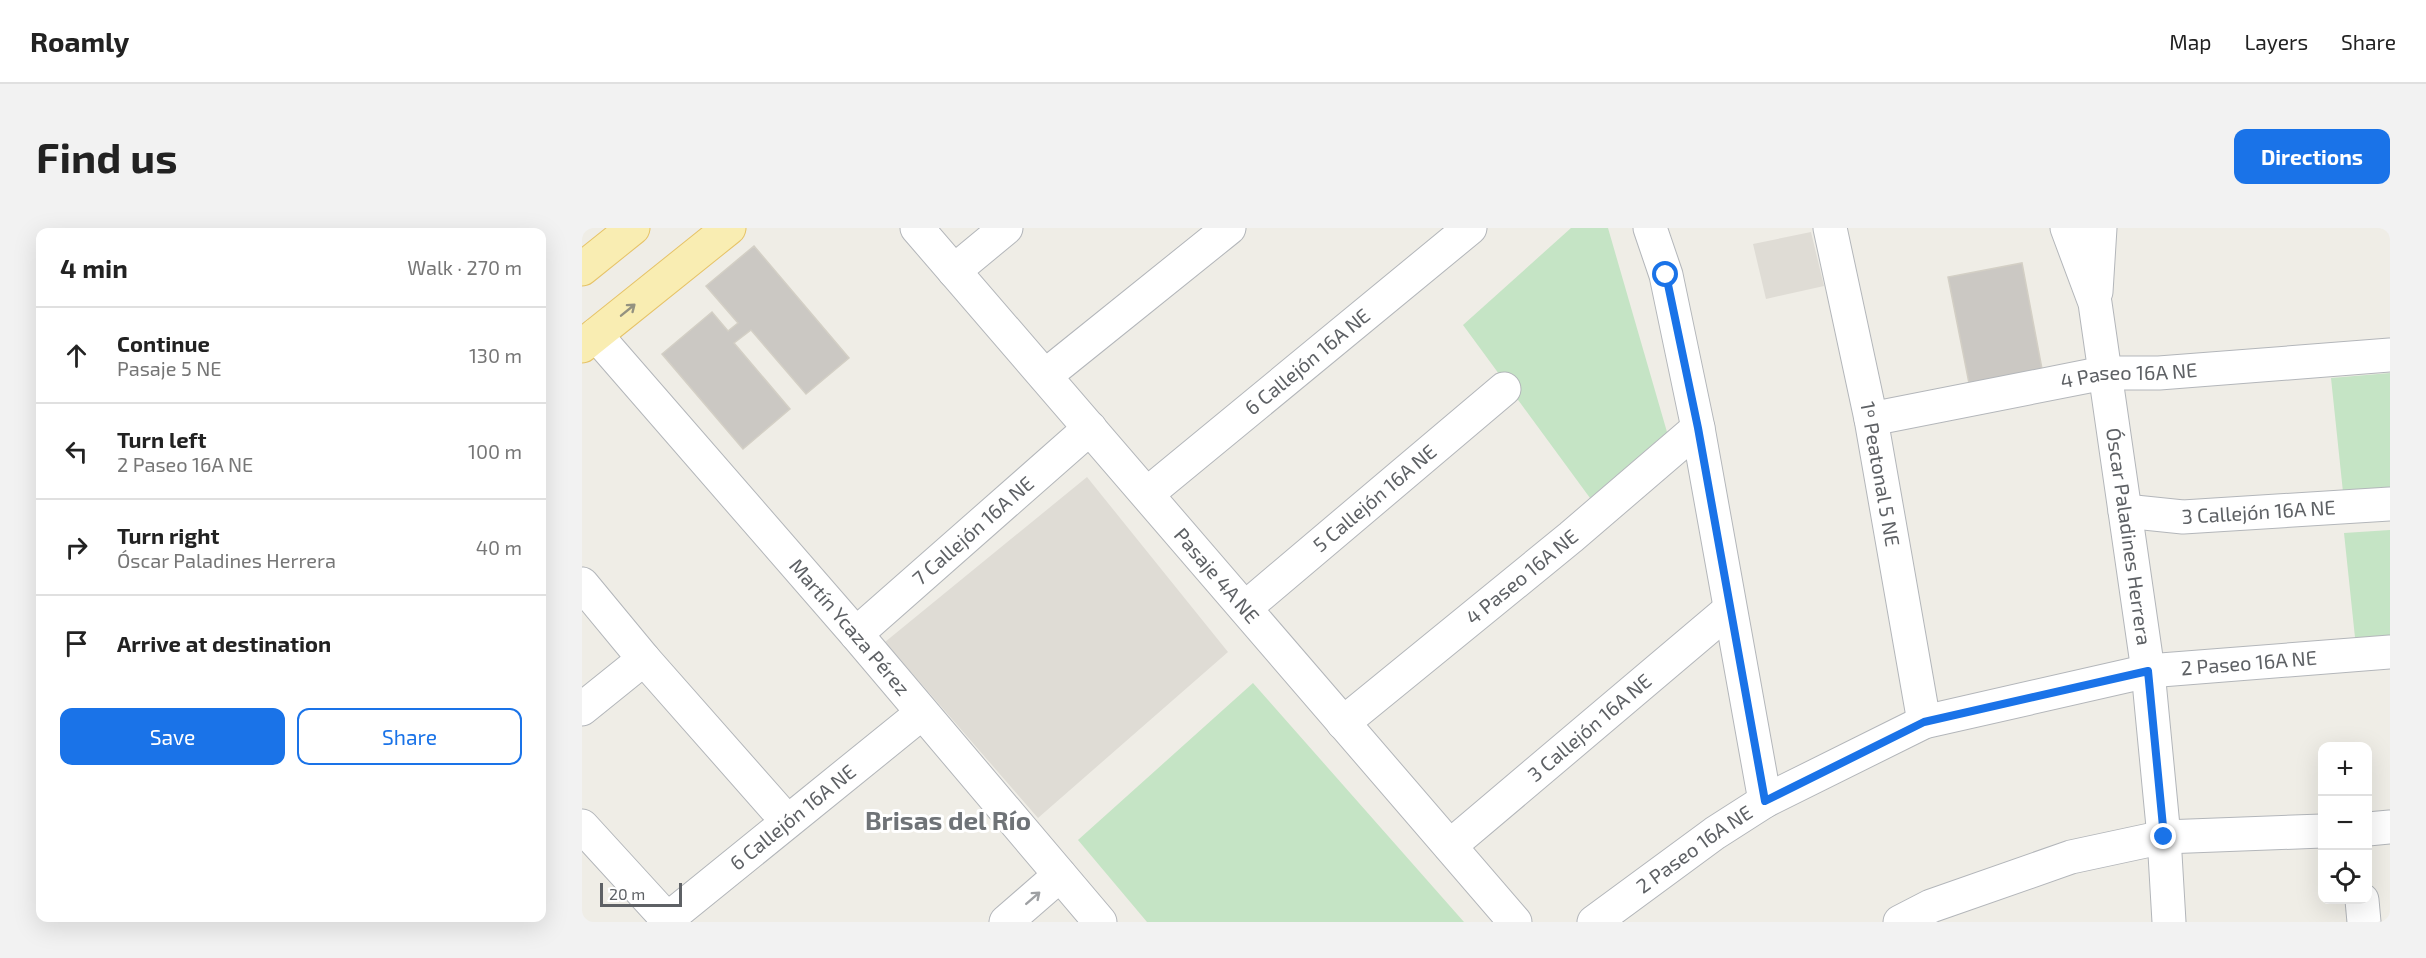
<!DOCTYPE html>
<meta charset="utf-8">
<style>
:root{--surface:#fff;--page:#f2f2f2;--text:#222;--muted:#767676;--line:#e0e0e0;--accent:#1a73e8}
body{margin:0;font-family:"Exo 2",sans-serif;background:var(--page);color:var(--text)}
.controls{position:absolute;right:18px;bottom:18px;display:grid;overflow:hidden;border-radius:12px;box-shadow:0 6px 24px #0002}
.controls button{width:54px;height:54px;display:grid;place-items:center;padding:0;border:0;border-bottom:2px solid var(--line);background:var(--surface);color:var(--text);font:30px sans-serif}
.scale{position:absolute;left:18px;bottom:15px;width:82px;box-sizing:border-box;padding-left:6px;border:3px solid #5e6165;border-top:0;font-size:16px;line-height:21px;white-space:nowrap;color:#5e6165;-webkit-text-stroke:4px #fff;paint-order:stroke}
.stop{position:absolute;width:18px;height:18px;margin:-14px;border:4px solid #1a73e8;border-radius:50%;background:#fff}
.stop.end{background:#1a73e8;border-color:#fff;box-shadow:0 2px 6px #0008}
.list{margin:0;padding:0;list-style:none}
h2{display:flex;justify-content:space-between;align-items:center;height:78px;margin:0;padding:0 24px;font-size:26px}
h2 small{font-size:20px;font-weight:400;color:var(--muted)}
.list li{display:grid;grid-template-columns:39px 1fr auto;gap:18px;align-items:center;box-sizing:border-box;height:96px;padding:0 24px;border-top:2px solid var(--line)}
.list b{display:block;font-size:22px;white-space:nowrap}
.list p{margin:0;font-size:20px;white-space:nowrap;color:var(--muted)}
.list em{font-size:20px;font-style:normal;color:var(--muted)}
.actions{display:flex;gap:12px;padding:18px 24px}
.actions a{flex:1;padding:14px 0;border:2px solid var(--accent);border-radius:12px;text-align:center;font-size:21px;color:var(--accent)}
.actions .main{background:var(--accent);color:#fff}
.icon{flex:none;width:33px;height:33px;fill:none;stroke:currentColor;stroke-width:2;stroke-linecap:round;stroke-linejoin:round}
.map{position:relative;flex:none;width:1808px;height:694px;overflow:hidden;border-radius:12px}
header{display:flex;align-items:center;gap:36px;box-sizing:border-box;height:84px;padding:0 30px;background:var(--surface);border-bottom:2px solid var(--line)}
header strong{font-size:28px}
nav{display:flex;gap:33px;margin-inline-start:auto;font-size:21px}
.intro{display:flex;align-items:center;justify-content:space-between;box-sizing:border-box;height:144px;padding:0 36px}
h1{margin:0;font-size:42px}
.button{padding:15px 27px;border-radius:12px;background:var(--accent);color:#fff;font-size:21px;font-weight:700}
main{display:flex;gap:36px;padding:0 36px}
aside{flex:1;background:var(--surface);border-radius:12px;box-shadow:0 6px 24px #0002}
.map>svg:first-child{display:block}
.education{fill:#dfdcd5}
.green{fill:#c5e4c5}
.building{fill:#cbc8c3;stroke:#d3cfc5;stroke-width:1.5}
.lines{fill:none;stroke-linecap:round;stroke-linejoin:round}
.minor-casing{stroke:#b3b6ba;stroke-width:35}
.major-casing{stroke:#e6c368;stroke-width:35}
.minor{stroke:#fff;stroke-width:33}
.major{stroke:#f9edb2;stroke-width:33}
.oneway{stroke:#949280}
.oneway2{stroke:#9ea0a3}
.route{stroke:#1a73e8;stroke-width:8}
.labels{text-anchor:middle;stroke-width:6;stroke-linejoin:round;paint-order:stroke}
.street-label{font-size:20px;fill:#5e6165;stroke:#fff}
.district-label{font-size:26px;font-weight:bold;fill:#6f7377;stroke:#fff}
</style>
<header>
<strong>Roamly</strong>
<nav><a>Map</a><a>Layers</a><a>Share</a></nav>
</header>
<div class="intro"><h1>Find us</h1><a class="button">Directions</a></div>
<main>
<aside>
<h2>4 min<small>Walk · 270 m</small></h2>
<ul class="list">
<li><svg class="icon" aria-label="ahead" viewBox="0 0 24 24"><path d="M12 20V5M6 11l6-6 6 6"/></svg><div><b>Continue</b><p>Pasaje 5 NE</p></div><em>130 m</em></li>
<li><svg class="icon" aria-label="left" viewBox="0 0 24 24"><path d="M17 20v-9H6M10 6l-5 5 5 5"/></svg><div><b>Turn left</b><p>2 Paseo 16A NE</p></div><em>100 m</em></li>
<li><svg class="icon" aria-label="right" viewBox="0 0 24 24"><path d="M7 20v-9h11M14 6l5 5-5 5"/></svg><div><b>Turn right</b><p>Óscar Paladines Herrera</p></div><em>40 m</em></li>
<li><svg class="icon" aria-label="arrive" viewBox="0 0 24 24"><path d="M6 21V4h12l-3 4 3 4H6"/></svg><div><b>Arrive at destination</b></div></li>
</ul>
<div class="actions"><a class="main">Save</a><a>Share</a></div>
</aside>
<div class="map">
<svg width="1808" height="694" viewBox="0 0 1808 694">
<rect width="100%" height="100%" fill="#efede6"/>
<path class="education" d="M1229,4L1242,58L1184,71L1171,16Z
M505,249L646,424L456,590L303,414Z"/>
<path class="green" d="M989,0H1026L1085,204L1008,270L881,97Z
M1808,145V259L1761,264L1749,150Z
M1808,302V416L1774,419L1762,305Z
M671,455L882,694H565L496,612Z"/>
<path class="building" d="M172,18L267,130L224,166L169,102L152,115L208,181L161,221L80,126L130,84L146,103L156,95L124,58Z
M1440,35L1460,141L1387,155L1366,49Z"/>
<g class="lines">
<g class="minor-casing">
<g id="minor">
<path id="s1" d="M335,0L933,694"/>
<path d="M1068,0L1084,47L1116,200L1183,573"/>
<path d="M1248,0L1289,191L1342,494"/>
<path id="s2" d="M1485,0L1513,75L1566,443L1582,609L1587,694"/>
<path d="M372,43L424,0"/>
<path d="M1514,64L1518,0"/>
<path id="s3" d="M14,107L274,406L518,694"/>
<path d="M463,148L647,0"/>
<path id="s4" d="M1289,191L1522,145H1577L1808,127"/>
<path id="s5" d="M565,266L888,0"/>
<path id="s6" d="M1543,283L1601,289L1808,276"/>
<path d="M0,356L62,431L205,593"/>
<path id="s7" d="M663,380L922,161"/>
<path id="s8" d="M274,406L508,200"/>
<path d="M0,481L62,431"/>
<path id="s9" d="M761,495L989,309L1116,200"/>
<path d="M0,598L85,691"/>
<path d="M1786,601L1808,599"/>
<path id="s10" d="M868,618L1147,382"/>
<path d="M1780,672L1782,694"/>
<path id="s11" d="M82,694L340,485"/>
<path d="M424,694L478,647"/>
<path id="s12" d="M1012,694L1133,605L1183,573L1342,494L1566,443L1808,424"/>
<path d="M1318,694L1349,678L1489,629L1582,609L1740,603"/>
</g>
</g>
<g class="major-casing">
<path id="major" d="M0,41L51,0
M0,118L147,0"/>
</g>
<use href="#minor" class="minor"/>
<use href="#major" class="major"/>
</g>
<defs><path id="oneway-shaft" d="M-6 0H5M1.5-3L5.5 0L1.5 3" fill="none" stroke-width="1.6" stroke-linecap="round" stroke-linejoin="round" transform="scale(1.5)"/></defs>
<use class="oneway" href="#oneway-shaft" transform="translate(46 82) rotate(-39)"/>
<use class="oneway2" href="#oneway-shaft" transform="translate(451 670) rotate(-41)"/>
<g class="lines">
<path class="route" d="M1084,47L1116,200L1183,573L1342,494L1566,443L1582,609"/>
</g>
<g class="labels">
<g class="street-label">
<text dy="7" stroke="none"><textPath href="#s5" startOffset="208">6 Callejón 16A NE</textPath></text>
<text dy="7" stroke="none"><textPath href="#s4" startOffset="262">4 Paseo 16A NE</textPath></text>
<text transform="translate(1298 246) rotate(80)" y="7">1º Peatonal 5 NE</text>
<text dy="7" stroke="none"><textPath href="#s7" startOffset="170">5 Callejón 16A NE</textPath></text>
<text dy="7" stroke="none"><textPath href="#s6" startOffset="134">3 Callejón 16A NE</textPath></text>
<text dy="7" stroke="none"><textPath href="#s8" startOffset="156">7 Callejón 16A NE</textPath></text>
<text dy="7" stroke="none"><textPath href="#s2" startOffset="316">Óscar Paladines Herrera</textPath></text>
<text dy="7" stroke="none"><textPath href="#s1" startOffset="459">Pasaje 4A NE</textPath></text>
<text dy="7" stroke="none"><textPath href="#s9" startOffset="231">4 Paseo 16A NE</textPath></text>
<text dy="7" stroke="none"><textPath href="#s3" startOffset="387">Martín Ycaza Pérez</textPath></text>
<text dy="7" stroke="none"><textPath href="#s12" startOffset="718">2 Paseo 16A NE</textPath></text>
<text dy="7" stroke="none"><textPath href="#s10" startOffset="183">3 Callejón 16A NE</textPath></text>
<text dy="7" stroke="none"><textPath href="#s11" startOffset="166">6 Callejón 16A NE</textPath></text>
<text dy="7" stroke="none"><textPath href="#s12" startOffset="124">2 Paseo 16A NE</textPath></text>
</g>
<g class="district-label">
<text x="366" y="602">Brisas del Río</text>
</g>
</g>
</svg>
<div class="controls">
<button>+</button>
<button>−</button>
<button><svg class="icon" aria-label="locate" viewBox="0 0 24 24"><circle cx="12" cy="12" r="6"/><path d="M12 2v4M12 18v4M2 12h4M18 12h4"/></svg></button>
</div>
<div class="scale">20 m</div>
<div class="stop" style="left:1084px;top:47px"></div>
<div class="stop end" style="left:1582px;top:609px"></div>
</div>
</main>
